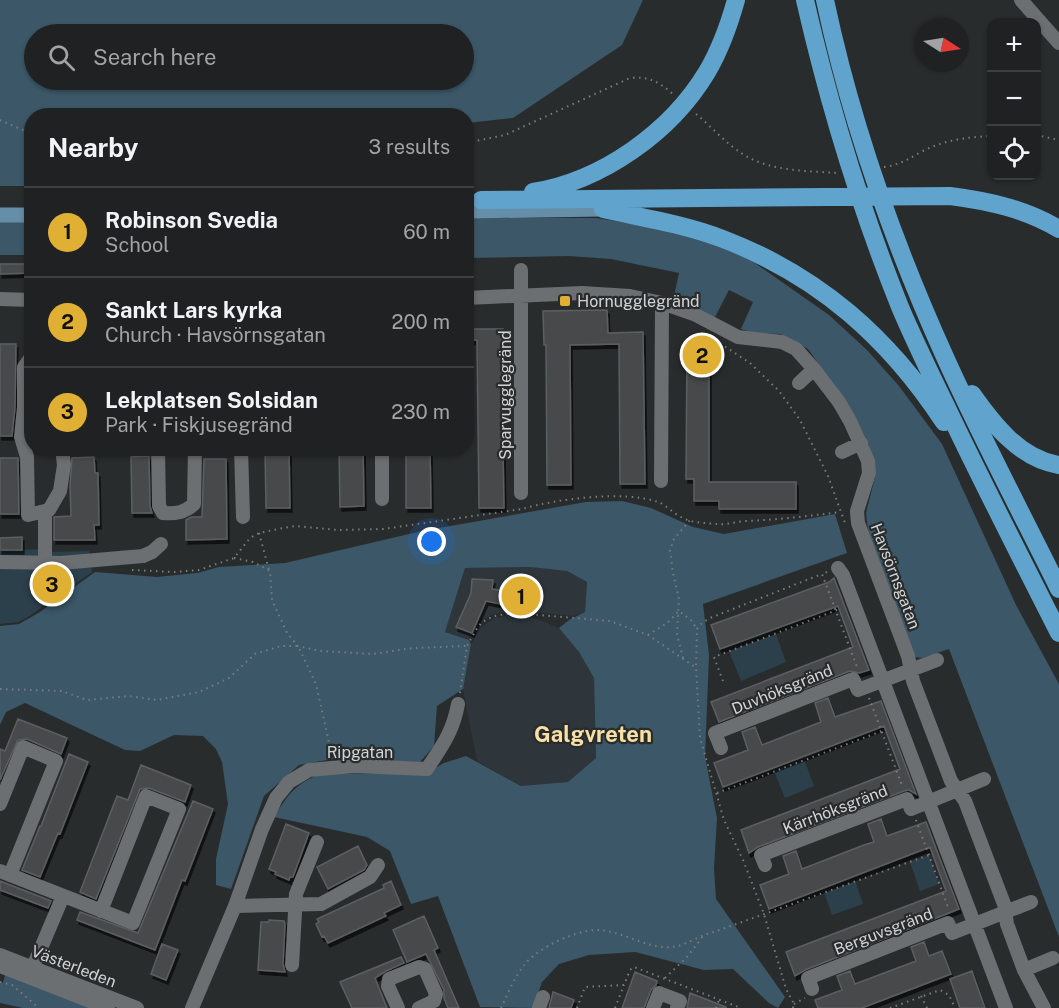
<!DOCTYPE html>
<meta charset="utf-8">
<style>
:root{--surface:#1f2122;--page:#2c2e2f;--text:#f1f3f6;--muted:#a1a3a5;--line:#3c3e40;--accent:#dfb034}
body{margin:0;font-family:"Public Sans",sans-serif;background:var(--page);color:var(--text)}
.controls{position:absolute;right:18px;top:18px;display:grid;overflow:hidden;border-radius:12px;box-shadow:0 2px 4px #0004}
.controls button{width:54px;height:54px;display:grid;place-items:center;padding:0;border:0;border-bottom:2px solid var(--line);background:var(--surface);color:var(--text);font:30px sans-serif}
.compass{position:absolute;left:915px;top:18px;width:54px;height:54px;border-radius:50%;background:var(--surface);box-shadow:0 2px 4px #0004;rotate:102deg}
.you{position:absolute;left:432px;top:542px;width:21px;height:21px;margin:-15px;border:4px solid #fff;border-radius:50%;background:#1a73e8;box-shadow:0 0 0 9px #1a73e833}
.badge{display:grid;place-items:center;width:39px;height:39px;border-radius:50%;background:var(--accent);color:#111;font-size:20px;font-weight:700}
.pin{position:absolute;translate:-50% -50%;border:3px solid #fff;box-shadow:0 2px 6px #0006}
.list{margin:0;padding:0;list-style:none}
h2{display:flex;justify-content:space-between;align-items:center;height:78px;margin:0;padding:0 24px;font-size:26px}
h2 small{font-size:20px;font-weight:400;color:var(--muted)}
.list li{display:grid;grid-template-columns:39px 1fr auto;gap:18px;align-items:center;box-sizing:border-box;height:90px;padding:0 24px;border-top:2px solid var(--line)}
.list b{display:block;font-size:22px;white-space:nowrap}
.list p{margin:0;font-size:20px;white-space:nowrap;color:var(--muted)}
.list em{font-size:20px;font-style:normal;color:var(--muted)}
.icon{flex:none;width:33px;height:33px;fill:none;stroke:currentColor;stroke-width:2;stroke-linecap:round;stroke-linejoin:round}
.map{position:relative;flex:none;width:1059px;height:1008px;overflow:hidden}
.search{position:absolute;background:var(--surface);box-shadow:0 2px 4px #0004;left:24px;top:24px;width:450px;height:66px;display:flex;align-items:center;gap:15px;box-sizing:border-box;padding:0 21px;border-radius:33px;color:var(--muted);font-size:22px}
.panel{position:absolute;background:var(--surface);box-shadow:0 2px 4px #0004;left:24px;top:108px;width:450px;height:348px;border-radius:24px}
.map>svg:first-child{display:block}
.built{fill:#2e363c}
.green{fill:#2c404c}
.forest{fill:#3b5768;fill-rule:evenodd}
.building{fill:#474a4c;stroke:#5c5f61;stroke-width:1.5;filter:url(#shadow)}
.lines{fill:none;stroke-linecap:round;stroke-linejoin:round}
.path{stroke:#7a7d7e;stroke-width:2;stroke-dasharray:1.5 4.5;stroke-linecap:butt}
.minor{stroke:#6c6f71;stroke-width:14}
.major{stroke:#658fa8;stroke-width:15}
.highway{stroke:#60a4cd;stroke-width:18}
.poi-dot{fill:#dfb034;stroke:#292c2d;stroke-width:2}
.labels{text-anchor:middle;stroke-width:4.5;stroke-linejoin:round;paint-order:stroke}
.poi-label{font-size:16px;fill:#d2d4d5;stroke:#292c2d;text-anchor:start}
.street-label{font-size:16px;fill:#d2d4d5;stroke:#292c2d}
.district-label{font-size:22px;font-weight:bold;fill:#fae0a6;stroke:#292c2d}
</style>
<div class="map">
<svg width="1059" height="1008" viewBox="0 0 1059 1008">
<defs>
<filter id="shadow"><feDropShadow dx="2" dy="4" stdDeviation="0" flood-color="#0009"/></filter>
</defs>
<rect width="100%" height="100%" fill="#292c2d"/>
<path class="built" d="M530,567L567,571L587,582L585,612L573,616L521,611L494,614L481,620L469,640L445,632L465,568Z
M510,615L530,616L559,628L579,652L594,678L596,758L568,782L521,786L477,761L463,689L467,658L471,644L481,628L494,618Z"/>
<path class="green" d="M41,549L53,552L89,551L92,572L28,617L18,622L0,624V551Z
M776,634L786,662L741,681L729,651Z
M804,759L814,786L785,798L774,771Z
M929,855L939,884L920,891L910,862Z
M855,881L863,904L832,915L824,892Z"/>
<path class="forest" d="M0,0H643L622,45L513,118L467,123L466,116H32L31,186H0ZM464,34V80H34V34Z
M466,218H596L655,227L710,242L752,261L829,315L867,350L899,386L942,444L1016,605L1059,684V937L949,649L922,658L915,657L868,530L866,513L876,473L868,444L834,385L808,349L781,334L754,333L741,329L753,302L729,290L715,317L674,296L679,273L611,259L569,256L467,258Z
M0,221H31V255H0Z
M622,501L651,508L693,527L724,534L835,514L847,553L703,604L709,655L705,757L717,818L714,868L716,899L785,997L778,1008L769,1003L733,969L704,970L635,952L589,955L559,964L542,982L533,1008L480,1007L438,896L411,904L390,851L367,837L274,817C288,795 295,784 320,774L426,773L444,763L466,756L521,786L568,782L596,758L594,678L579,652L559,628L569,620L585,612L587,582L567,571L530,567L465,568L445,632L469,640L471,644L463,689L437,706L434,746L420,762L332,759L299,765L264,796L231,889L216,885V859L228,804L222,762L216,749L203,736L174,735L140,751L125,750L25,703L6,712L0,725V626L19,624L40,612L95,572L157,577L197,573L219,567L285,563L422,531L586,502Z
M6,972L98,1008H23L0,1003V982L3,983Z"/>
<path class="building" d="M0,264H32V273L0,274Z
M607,310L608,333L643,332L645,484H620L619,344L570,345L571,485H547L546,345H544L543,311Z
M466,329H503V340H501L504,508H479L477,340L466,341Z
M0,344H16L15,407L12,436H0Z
M716,345L717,364H709V482H796V509H719V501H694V479H686L687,350H692V346Z
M265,448H289L290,508H266Z
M339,448H363L364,506L340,507Z
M406,448H430L431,508H406Z
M149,456L150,506L152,513H132L131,457Z
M94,457L95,473H98L99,525H94L95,540H54V517L71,516L70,486L72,458Z
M0,458H18L19,514H0Z
M204,459H226L227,539L186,540V520L191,517H202Z
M22,537V550H0V538Z
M834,578L869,670L859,673L850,671L719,722L711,702L853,647L838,606L720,649L711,625L829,582Z
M472,579L493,580L492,589L511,592L512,589L526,592L523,605L512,603V606L486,601L472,633L456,627L471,593Z
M828,698L835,717L881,701L916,794L909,790L904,791L758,847L749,853L741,830L900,769L884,726L723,787L714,763L748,750L742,732L755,727L762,745L821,722L815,703Z
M18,719L67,738L61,754L27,739L18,740L0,780V749L5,751Z
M69,754L88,762L60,834L58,833L40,877L22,870L40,826H41Z
M141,765L191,785L185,802L149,788L140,789L96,899L80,892L117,796L128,800Z
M193,801L213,809L185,881L182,880L155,950L77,920L80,912L138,933Z
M881,819L887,836L926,822L959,909L805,970L795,976L786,952L946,891L930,847L769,909L760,885L789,874L783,856L796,851L802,869L864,845L874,842L868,824Z
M286,824L309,833L293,877H290L289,880L275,874L276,872L269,869Z
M358,846L367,865L364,870L328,889L317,867Z
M0,881L51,901L48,908L0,890Z
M391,881L401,905L384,913L386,916L328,943L324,936L322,937L316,924L319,922L317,919L382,889L384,888L383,885Z
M424,916L438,948L434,950L459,1008H448L444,998V990L426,954L407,962L393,930Z
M269,920L284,921L285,924L283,964L285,972L258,970L261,922H269Z
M924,942L929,956L942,951L951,974L862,1008H818L815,1000L842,990L837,976L850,971L855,984L916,961L911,947Z
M162,944L178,950L166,980L151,974Z
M401,957L404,963L386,971L375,978L387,1008H352L340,982Z
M972,971L975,980L985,1008H960L950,979Z
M635,972L657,981L656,985L651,990L644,1008H622Z
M553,992L574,1000L571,1008H549Z
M690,993L726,1007V1008H687Z"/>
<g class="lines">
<path class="path" d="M696,114C712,127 727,145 746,156C771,171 808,171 837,173
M0,120L32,134
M1036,135L1059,140
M466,143L505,135L630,78C649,76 659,82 673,94
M884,167C900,165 910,158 923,151C944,140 968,137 992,136
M715,340L750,363L779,391L800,420L828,476L845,523
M259,533L269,570
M234,558L253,562L270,571L272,600L287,633L298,646L320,651L373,654L413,648L467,646
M132,570L175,572L199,570L234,558L250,538L259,533L278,529L295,526L338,530L383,529L522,509C556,499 624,490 658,502C666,505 673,513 681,517C691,523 706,523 717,524C726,525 735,522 744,521C777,520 808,516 840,512
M827,572L822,574L857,667
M648,635L667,623L679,611L691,620L697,629
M683,658L677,634L679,599L673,573L670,550L674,539L690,520
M723,681L714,657L837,610
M0,689L62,691L87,700L129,696L157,700L199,692L229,678L255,654L281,646H298L316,684L332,756
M460,693L467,646L476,630L482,622L494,616L515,613L610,621L648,635L695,667
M869,698L903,788
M717,793L882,731
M916,820L949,910
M665,978L688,956L703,936
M0,982L12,985L39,1008
M921,996L927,1008
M794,1004L805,998
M501,1008C508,993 515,976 525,964C539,947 578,929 599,930C622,931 647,949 671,947C686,946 699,935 714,932L929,855
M577,1008L585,987L624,985L630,970L634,967L741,1008
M615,1008L624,985
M716,1008L719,1000
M793,1008L794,1004L786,989L764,914L743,860L724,820L700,738L696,667L697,629L702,623L710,618L822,574
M890,1008L940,990L949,995L955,1008"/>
<path class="minor" d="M1021,0L1059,43
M521,270V493
M466,298L582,293L630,296L662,303L696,315L738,337L782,342L796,349L814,369L839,402L850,421L868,461L869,473L857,511L858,523L908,656L913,681L951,781L965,801L1004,904L1007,924L1024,970L1044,1008
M0,299L32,300
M32,356L24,367V407L21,437L27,457L28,515L49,510L60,491L64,465L62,448
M799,383L814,369
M158,448L159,506L163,513C175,514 184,513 194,504L195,448
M241,448L243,517
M842,452L861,443
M661,481L662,303
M382,499V448
M45,512V563
M0,562L61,563L143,556L152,552L161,544
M838,568L843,575L1006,1008
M721,748L715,733L853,679L858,690L937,660
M0,804L23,747L56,761L10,875
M765,865L761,855L907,799L911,809L984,779
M0,871L133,923L179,809L146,796L101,911
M235,906L321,904L370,877L378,865
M0,955L137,1008
M292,965L296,894L317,842
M0,966L108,1008
M1024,970L1053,958
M30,974L63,896
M812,989L808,978L948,923L952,933L1031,902
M192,1008L235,906L262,829L276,798L289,782L309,770L354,766L427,769C442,746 453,732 458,704
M398,1008L388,986L389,979L419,967L425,969L436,994L434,1001L419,1008
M539,1008L543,997
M653,1008L659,993L680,1001L677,1008"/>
<path class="major" d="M466,211L603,209
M0,215H32"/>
<path class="highway" d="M805,0C829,105 860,207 900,307C914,340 930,373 946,406C982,482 1021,558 1059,633
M825,0C851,123 893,242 945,357C980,435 1021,512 1059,589
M533,192C602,181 671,132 707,72C720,50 729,25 736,0
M481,200L950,196C989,201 1025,209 1059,229
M603,209C643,218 685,224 723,239C819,276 888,337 944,422
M972,394C993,424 1020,459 1059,465"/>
</g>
<rect class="poi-dot" x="559" y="295" width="12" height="12" rx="3"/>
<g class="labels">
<g class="poi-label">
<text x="577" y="307">Hornugglegränd</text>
</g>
<g class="street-label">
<text transform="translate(505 395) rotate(-90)" y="6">Sparvugglegränd</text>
<text transform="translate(896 576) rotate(69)" y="6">Havsörnsgatan</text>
<text transform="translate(782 689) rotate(-22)" y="6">Duvhöksgränd</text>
<text x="360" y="758">Ripgatan</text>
<text transform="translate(835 809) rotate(-21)" y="6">Kärrhöksgränd</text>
<text transform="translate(883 931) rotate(-21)" y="6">Berguvsgränd</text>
<text transform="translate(74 966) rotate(21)" y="6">Västerleden</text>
</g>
<g class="district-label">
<text x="593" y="742">Galgvreten</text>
</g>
</g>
</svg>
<div class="controls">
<button>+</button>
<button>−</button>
<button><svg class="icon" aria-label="locate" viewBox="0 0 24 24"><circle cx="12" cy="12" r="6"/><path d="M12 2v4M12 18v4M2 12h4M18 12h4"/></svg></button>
</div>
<svg class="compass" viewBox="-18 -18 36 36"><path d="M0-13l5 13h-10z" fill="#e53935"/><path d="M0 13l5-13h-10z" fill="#a1a3a5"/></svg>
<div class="you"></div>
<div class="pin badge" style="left:521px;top:596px">1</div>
<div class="pin badge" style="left:702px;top:355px">2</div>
<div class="pin badge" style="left:52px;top:584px">3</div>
<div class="search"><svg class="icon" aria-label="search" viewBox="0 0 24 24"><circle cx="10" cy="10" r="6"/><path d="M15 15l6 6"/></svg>Search here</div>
<section class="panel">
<h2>Nearby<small>3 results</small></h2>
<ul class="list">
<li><span class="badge">1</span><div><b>Robinson Svedia</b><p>School</p></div><em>60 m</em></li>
<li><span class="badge">2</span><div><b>Sankt Lars kyrka</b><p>Church · Havsörnsgatan</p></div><em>200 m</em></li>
<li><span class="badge">3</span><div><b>Lekplatsen Solsidan</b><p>Park · Fiskjusegränd</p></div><em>230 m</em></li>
</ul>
</section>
</div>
